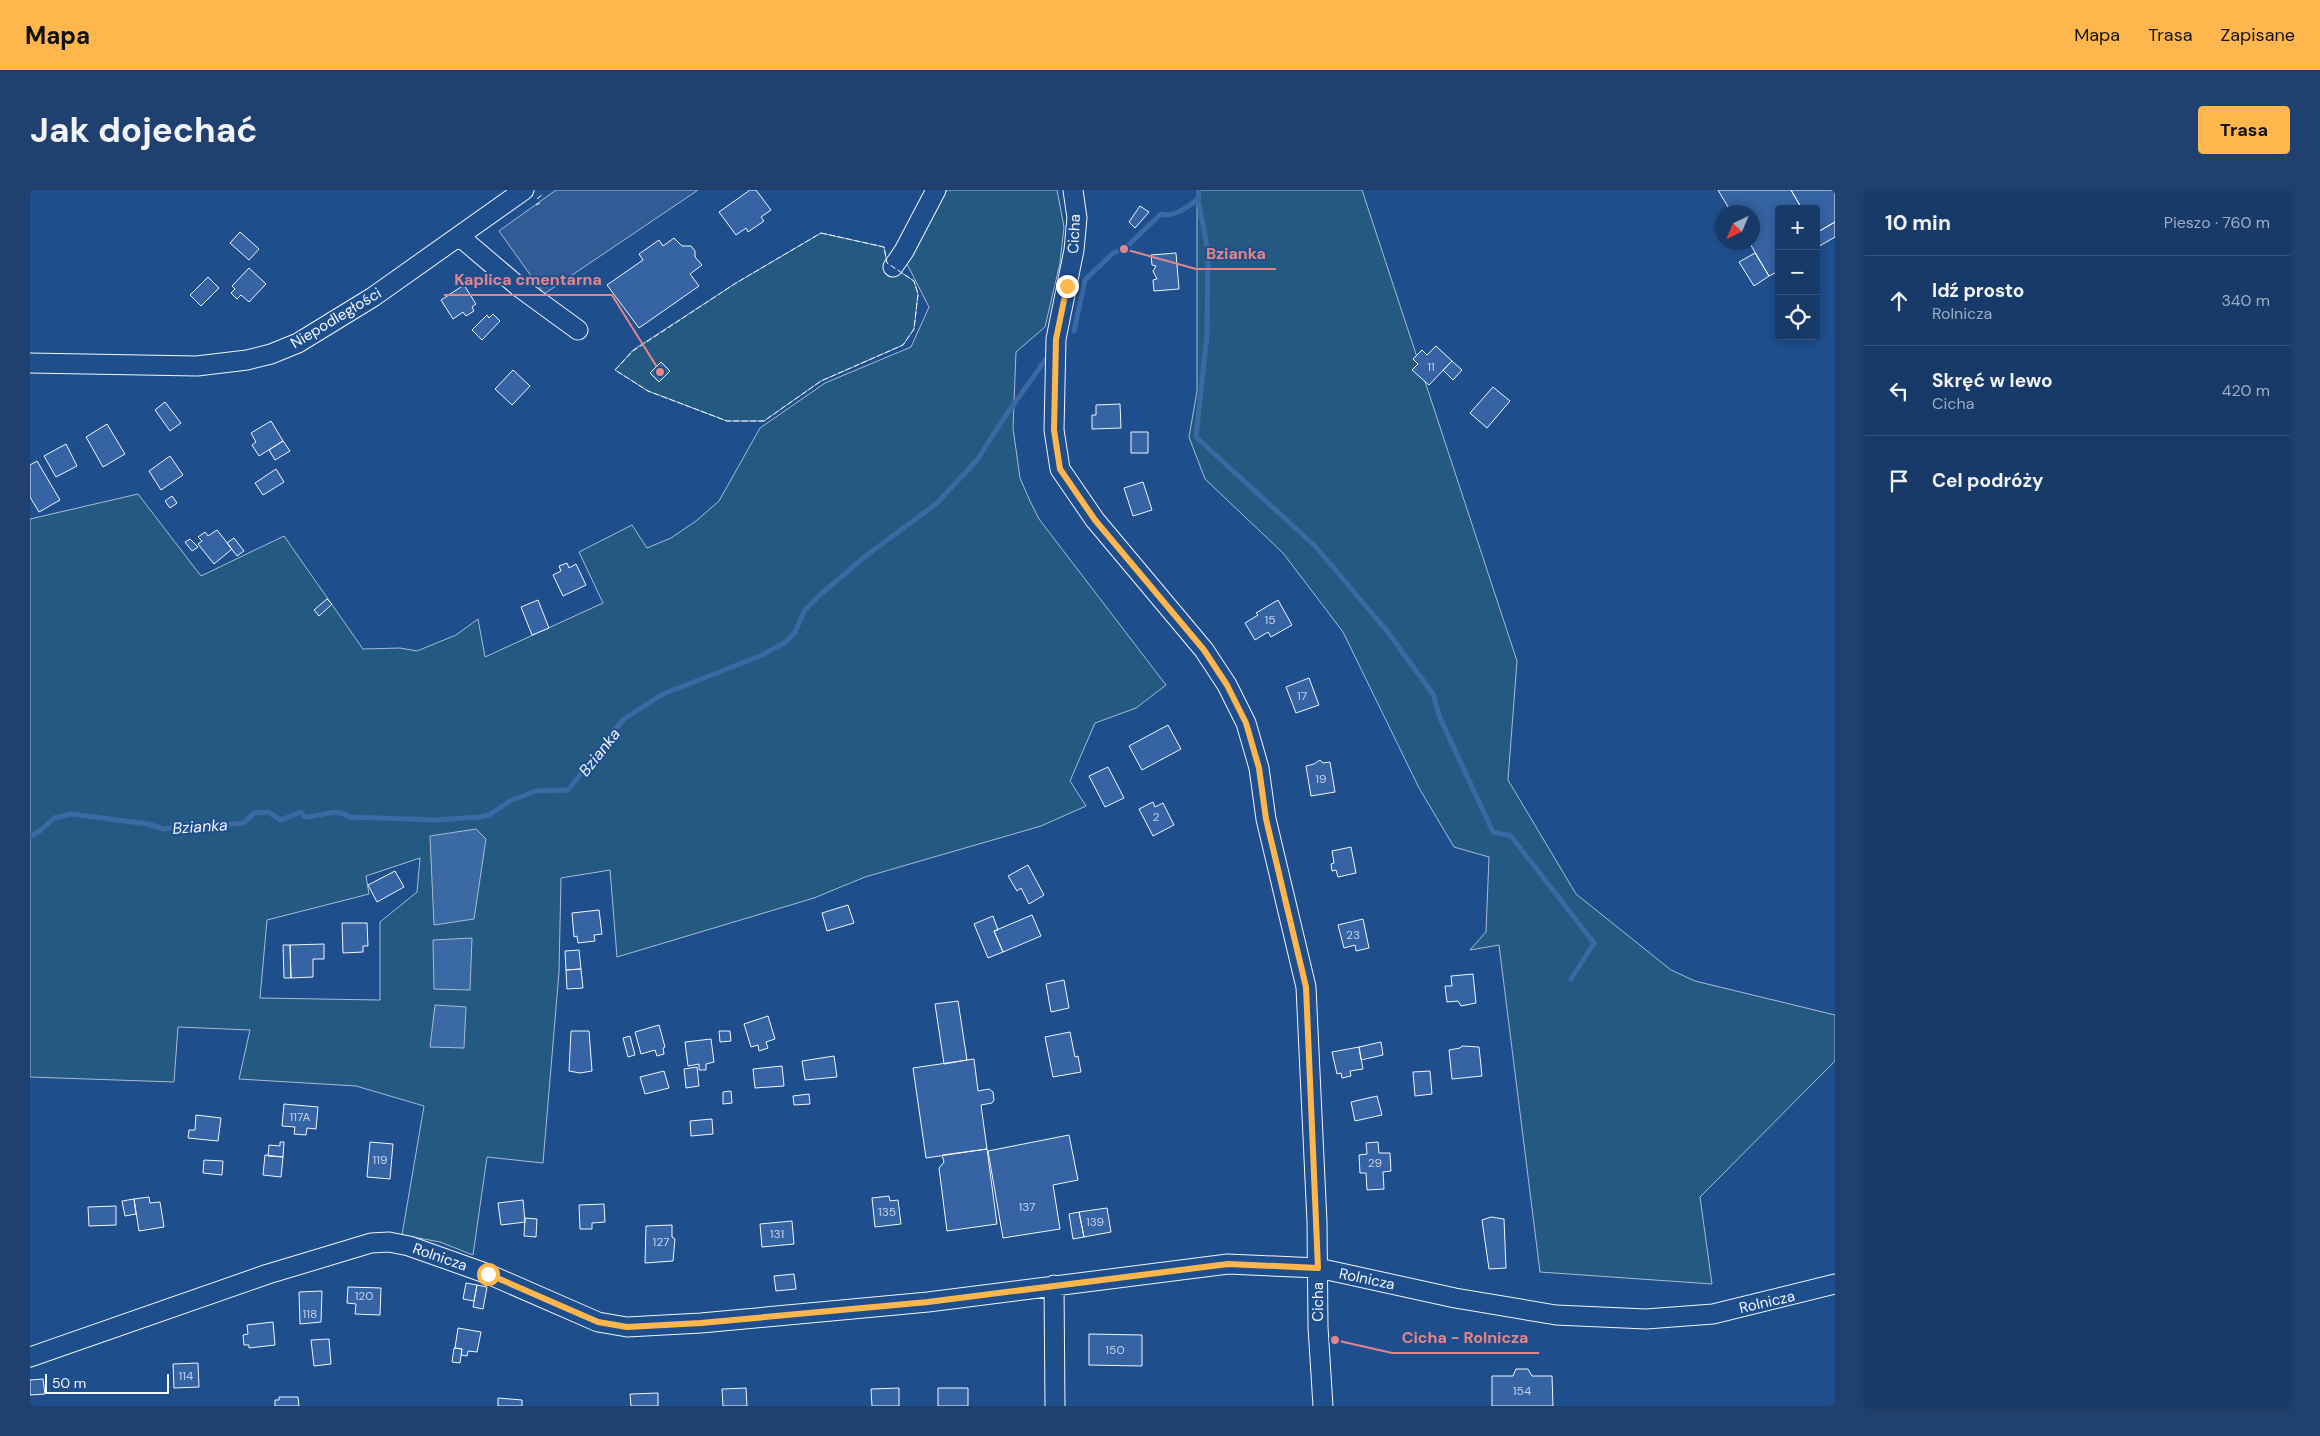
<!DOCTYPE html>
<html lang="pl">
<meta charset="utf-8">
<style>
:root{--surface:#173a69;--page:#20416f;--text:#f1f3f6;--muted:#9eadc0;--line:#36547d;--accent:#ffb74d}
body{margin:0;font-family:"DM Sans",sans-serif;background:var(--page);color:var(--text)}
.controls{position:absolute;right:15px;top:15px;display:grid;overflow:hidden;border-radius:5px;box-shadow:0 2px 8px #0003}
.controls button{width:45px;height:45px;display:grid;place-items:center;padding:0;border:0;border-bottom:1px solid var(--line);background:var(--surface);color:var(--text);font:25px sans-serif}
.compass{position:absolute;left:1685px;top:15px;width:45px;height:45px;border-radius:50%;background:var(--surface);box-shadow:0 2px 8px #0003;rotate:224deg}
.scale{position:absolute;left:15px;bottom:12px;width:124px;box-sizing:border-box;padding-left:5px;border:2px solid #f2f6ff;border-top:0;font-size:14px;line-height:18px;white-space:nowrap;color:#f2f6ff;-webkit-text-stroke:4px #1f4e8c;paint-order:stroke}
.stop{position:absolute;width:15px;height:15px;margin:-11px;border:4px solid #ffb74d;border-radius:50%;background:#fff}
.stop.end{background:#ffb74d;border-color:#fff;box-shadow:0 1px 5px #0008}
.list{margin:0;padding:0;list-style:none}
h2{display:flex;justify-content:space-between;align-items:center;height:65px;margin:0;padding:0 20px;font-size:21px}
h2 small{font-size:16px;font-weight:400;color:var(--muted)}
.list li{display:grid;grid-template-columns:32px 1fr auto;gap:15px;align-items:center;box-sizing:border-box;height:90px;padding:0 20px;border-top:1px solid var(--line)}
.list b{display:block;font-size:19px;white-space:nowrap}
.list p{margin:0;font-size:16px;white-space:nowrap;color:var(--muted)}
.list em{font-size:16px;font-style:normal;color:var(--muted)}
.icon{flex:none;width:28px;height:28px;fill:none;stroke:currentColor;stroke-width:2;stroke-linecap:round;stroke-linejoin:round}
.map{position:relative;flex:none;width:1805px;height:1216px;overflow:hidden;border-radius:5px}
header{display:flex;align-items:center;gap:30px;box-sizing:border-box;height:70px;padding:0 25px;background:var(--accent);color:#111}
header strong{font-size:24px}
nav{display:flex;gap:28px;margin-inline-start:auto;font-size:18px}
.intro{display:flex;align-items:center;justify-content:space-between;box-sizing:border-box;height:120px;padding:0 30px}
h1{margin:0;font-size:35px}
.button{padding:12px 22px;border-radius:5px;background:var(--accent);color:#111;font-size:18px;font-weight:700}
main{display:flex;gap:30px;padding:0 30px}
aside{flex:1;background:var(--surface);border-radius:5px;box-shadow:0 2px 8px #0003}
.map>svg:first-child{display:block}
.green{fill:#245a82;stroke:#a8bbd7;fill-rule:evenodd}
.parking{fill:#305b95;stroke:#a8bbd7}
.water{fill:#3b69a3;stroke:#a8bbd7}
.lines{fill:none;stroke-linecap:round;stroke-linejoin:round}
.stream{stroke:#3b69a3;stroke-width:5}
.building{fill:#3563a3;stroke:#f2f6ff}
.minor-casing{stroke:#f2f6ff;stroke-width:21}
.minor{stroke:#1f4e8c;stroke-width:19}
.fence{stroke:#f2f6ff;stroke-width:1;stroke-dasharray:6 2.5;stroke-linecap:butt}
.route{stroke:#ffb74d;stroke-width:6}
.labels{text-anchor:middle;stroke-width:4;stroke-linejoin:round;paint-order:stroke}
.number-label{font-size:12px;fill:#c3d1e8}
.street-label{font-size:15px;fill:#f2f6ff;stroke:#1f4e8c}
.water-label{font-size:16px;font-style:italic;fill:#f2f6ff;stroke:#1f4e8c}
.leader{fill:none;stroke:#e38589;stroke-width:2}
.callout-dot{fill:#e38589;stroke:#1f4e8c;stroke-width:2}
.callout-label{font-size:16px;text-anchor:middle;font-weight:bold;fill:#e38589;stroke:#1f4e8c;stroke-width:4;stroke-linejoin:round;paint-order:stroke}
</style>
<header>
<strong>Mapa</strong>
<nav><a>Mapa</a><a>Trasa</a><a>Zapisane</a></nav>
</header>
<div class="intro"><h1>Jak dojechać</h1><a class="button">Trasa</a></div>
<main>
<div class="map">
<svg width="1805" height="1216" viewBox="0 0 1805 1216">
<rect width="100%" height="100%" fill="#1f4e8c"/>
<path class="green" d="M917,0H1027L1034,37L1030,73L1015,137L986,162L983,238L990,288L1000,311L1009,329L1136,495L1106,518L1065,533L1040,591L1056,616L1011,636L835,687L784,708L587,767L580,680L531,688L529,782L513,973L457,967L443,1065L410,1052L372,1045L394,916L326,896L209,889L220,840L148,837L144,892L0,887V329L108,304L171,386L254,346L333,459L370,458L387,461L426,445L448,429L455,467L573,413L549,362L602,335L617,358L641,348L666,331L689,311L730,238L795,193L881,157L899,117L877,74ZM390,668L387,702L350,732V810L230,808L237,730L339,704L336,686Z
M1167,0H1332L1487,471L1478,590L1546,704L1641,780L1665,791L1805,825V871L1670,1007L1682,1094L1510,1082L1469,755L1440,760L1456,742L1459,667L1424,657L1389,598L1313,442L1253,363L1175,289L1159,247L1167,201Z
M791,43L854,57L857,73L884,91L888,104L884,139L873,155L791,191L734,231H697L618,201L585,180L603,160L706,93Z"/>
<path class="parking" d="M526,0H668L514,104L469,41Z"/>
<path class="water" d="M446,639L456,649L444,729L404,735L400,646Z
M442,748L440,800L404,799L403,750Z
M405,815L436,817L434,858L400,857Z"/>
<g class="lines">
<path class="stream" d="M1168,9L1178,61L1177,144L1166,247L1285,356L1357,441L1403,504L1410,528L1463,642L1481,646L1564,753L1541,789
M1044,141L1055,90L1083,63L1094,59L1131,24C1145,28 1157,17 1168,9L1169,0
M0,646L10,641L24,628L41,624L118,634L134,639L162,634L170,637L214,633L224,623L238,622L251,630L271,622L275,627C291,627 305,617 319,627L406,630L449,627L459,625L480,611L506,601L538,600L554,580L563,574L579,546L594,529L633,504L730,466L756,452L765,442L775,420L791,404L837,365L907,313L947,270L972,231L1018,166"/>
</g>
<path class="building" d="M720,0H726L741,20L731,27L734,31L718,42L716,38L706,45L689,22Z
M1688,0H1761L1772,19H1749V81L1739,86L1719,52H1722V22H1701Z
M1761,0H1805V32L1786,43V19H1772Z
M1110,16L1119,22L1105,38L1099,32Z
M1805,32V47L1786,58V43Z
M210,42L229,59L219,70L200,53Z
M644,48L652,56H661L665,61V67L672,75L660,84L669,96L609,138L577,95L613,70L609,64L629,50L633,56Z
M1146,63L1149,99L1124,101L1123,90L1127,89L1123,81L1126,76L1122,75L1121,65Z
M1725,63L1739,86L1724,96L1709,72Z
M219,78L236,94L219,112L211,105L207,109L201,103L205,99L202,96Z
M178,87L189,98L171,116L160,105Z
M434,95L446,114L442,117L444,121L436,126L433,122L423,129L411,110Z
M463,124L470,131L452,150L442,140L457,125L459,128Z
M1406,156L1422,171L1399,195L1382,180L1388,174L1383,169L1392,160L1397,165Z
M1422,171L1432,180L1423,190L1413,180Z
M631,172L640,181L629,192L620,183Z
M483,180L500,196L482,215L465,199Z
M1463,197L1480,211L1457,238L1440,223Z
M135,212L151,233L140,241L125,220Z
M1090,214L1091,238L1062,239V225H1066V215Z
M241,231L253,251L229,266L222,255L226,252L221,243Z
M77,234L95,264L73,277L56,247Z
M1101,242H1118V263H1101Z
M253,251L260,261L245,270L239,260Z
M36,254L47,276L26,287L14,266Z
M140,266L153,285L131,300L119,281Z
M7,271L30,310L9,322L0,307V275Z
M246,279L254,292L233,305L225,293Z
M1113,292L1122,320L1103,326L1094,298Z
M142,306L147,313L140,318L135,311Z
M187,340L202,359L184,374L168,354L172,351L168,347L175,342L178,346Z
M204,348L214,361L207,366L197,353Z
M160,349L168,357L162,361L155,352Z
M537,373L539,378L546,374L556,395L533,406L523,385L531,381L529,376Z
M297,409L302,414L289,426L284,420Z
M508,410L519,438L502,445L491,417Z
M1248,410L1262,435L1241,447L1238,442L1225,450L1215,433L1228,425L1226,423Z
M1279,488L1289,515L1266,523L1256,497Z
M1138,535L1151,559L1112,580L1099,556Z
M1290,570L1293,573L1300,572L1305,602L1281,606L1276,576L1284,574Z
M1078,577L1094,608L1075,617L1059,586Z
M1123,612L1125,617L1133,613L1144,635L1123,646L1109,619Z
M1321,657L1326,683L1308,687L1306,680L1302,681L1301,674L1304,673L1302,661Z
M998,675L1014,705L999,714L991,698L987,701L978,686Z
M365,681L374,697L347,712L338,695Z
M818,715L824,733L797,741L792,723Z
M569,720L572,744L564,745L565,751L548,753L547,746L544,747L542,723Z
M1002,725L1011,746L973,762L964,741Z
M963,726L968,740L964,741L973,762L958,768L944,734Z
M1333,729L1339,758L1326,761L1325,755L1314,758L1308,735Z
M312,733H337L338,756H333V762L313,763Z
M294,754V769H283V787L261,788L260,755Z
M253,755H260L261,788H254Z
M549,760L551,779L536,780L535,761Z
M551,779L553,798L537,799L536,780Z
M1443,784L1446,813L1431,816L1428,811L1417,812L1415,796H1422L1421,786Z
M1034,790L1039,818L1021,822L1016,794Z
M928,811L937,870L914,874L905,814Z
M738,826L745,849L736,852L738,858L729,861L728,855L721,857L714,834Z
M629,835L635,857L633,858L634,864L627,866L625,860L611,864L605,842Z
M541,841H559L562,881L550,883L539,881Z
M689,841H700L701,851L690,852Z
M1040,842L1045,867L1048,866L1051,882L1023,887L1015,847Z
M600,846L605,865L598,867L593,848Z
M681,849L684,872L676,874V880H669V874L658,876L655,852Z
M1351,852L1353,865L1331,870L1329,857Z
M1432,856L1449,857L1452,886L1422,889L1419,860L1430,858Z
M1329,857L1333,879L1320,881L1321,886L1312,888L1311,883L1307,884L1302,862Z
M804,866L807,887L775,890L772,871Z
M944,869L948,901L959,899L963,902L964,910L962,913L951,915L957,959L896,968L883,878Z
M752,876L754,896L725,898L723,879Z
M667,877L669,896L656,898L654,879Z
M634,881L639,898L615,904L610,887Z
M1400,881L1402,904L1385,906L1383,882Z
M701,901L702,913L693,914V902Z
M779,904L780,914L764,915L763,906Z
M1347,906L1352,925L1325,931L1321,912Z
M254,914L288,917L286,939L277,938L276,945L264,944L265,937L252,936Z
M166,925L191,928L188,951L158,948L159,940H165Z
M682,929L683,944L661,946L660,931Z
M1039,945L1048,990L1023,995L1030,1039L973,1048L958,961Z
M250,952H254L253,967L238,966L239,955L250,956Z
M340,952L363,954L360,989L337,987Z
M1348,952L1349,963H1360L1361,981L1353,982L1354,999L1337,1000L1336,983H1330L1329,965L1337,964L1336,953Z
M957,959L967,1034L917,1041L909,978L914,972L912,965Z
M235,965L253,967L251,987L233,985Z
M174,970L193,971L192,985L173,983Z
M859,1006L860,1011L868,1010L871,1034L845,1037L842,1008Z
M119,1007L120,1013L130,1012L134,1037L109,1041L104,1009Z
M104,1009L106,1024L95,1026L92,1011Z
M493,1010L495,1032L471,1035L468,1013Z
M574,1014L575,1032L562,1033V1039H550L549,1015Z
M86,1016V1035L59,1036L58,1017Z
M1077,1018L1081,1042L1054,1047L1049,1022Z
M1049,1022L1054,1047L1043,1049L1039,1024Z
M1461,1027L1474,1029L1476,1078L1459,1079L1452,1030Z
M495,1028L507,1029L506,1047L494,1046Z
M762,1031L764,1054L732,1057L730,1034Z
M642,1035V1047L645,1049L643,1071L615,1073L616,1036Z
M764,1084L766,1099L746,1101L744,1086Z
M436,1093L447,1095L444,1111L433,1109Z
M447,1095L457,1097L453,1119L443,1117Z
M318,1097L351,1098L350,1125L325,1124L326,1114L317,1113Z
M292,1101L291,1132L270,1134L269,1102Z
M243,1132L245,1155L219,1158V1155H214L213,1145L218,1144L217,1135Z
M428,1138L451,1142L447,1162L438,1161L437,1166L431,1165L432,1159L425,1158Z
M1059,1144L1112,1145V1176L1059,1175Z
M299,1149L301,1174L284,1176L281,1150Z
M424,1158L432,1159L430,1173L422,1172Z
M168,1173L169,1197L144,1198L143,1174Z
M1486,1179H1498L1502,1186H1522L1523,1216H1462V1186H1483Z
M13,1189L15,1204L0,1205V1190Z
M716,1198L717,1216H693L692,1199Z
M869,1198V1216H842L841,1199Z
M908,1198H938V1216H908Z
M628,1203V1216H601L600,1204Z
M249,1207H268L269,1216H245V1210H249Z
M468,1208L492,1210V1216H468Z"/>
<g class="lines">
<g class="minor-casing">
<path id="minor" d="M1043,0L1047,28L1044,60L1026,149L1024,240L1030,279L1065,330L1174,460L1197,495L1216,533L1229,578L1236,629L1276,797L1287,1032L1288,1137L1293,1216
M429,46L489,97L548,140
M863,77L874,61L906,0
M0,173L167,176L217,170L241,164L268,153L343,107L494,0
M1024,1095L1025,1216
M0,1167L238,1084L341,1053L359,1052L379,1056L458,1084L568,1132L597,1137L671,1133L898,1112L1198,1074L1288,1078L1425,1108L1526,1125L1616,1129L1683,1124L1805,1094"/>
</g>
<use href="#minor" class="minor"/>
<path class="fence" d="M507,9L513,4
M506,15L510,13
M791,43L854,57L857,73L884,91L888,104L884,139L873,155L791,191L734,231H697L618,201L585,180L603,161L706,93Z"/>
</g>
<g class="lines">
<path class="route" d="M458,1084L568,1132L597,1137L671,1133L898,1112L1198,1074L1288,1078L1276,797L1236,629L1229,578L1216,533L1197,495L1174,460L1065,330L1030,279L1024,240L1026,149L1037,96"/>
</g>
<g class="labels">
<g class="number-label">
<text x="1401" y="181">11</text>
<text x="1240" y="434">15</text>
<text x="1272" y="510">17</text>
<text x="1291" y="593">19</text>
<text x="1126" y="631">2</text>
<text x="1323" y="749">23</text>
<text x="270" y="931">117A</text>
<text x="350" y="974">119</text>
<text x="1345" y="977">29</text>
<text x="997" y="1021">137</text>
<text x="857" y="1026">135</text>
<text x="1065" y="1036">139</text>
<text x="747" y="1048">131</text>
<text x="631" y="1056">127</text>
<text x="334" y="1110">120</text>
<text x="280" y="1128">118</text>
<text x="1085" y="1164">150</text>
<text x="156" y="1190">114</text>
<text x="1492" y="1205">154</text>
</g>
<g class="street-label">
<text transform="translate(1044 44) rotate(-87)" y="5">Cicha</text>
<text transform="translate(306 128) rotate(-31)" y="5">Niepodległości</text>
<text transform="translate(410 1067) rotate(19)" y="5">Rolnicza</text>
<text transform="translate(1337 1089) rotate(12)" y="5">Rolnicza</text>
<text transform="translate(1288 1112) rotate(-90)" y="5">Cicha</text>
<text transform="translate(1737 1112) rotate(-13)" y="5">Rolnicza</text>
</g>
<g class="water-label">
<text transform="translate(569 562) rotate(-52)" y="6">Bzianka</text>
<text transform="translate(170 636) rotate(-4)" y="6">Bzianka</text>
</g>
</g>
<path class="leader" d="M1094 59L1166 79H1246M630 182L582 105H414M1305 1150L1362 1163H1509"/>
<g class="callout-dot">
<circle cx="1094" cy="59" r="5"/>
<circle cx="630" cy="182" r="5"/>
<circle cx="1305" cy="1150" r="5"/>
</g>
<g class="callout-label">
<text x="1206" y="69">Bzianka</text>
<text x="498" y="95">Kaplica cmentarna</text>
<text x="1435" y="1153">Cicha - Rolnicza</text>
</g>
</svg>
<div class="controls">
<button>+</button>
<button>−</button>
<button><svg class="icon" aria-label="locate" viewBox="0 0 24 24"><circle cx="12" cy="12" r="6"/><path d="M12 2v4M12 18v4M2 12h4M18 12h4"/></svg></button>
</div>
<svg class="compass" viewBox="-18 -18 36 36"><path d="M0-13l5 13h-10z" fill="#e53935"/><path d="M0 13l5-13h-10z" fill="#9eadc0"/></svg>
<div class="scale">50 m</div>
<div class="stop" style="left:458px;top:1084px"></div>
<div class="stop end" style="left:1037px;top:96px"></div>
</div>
<aside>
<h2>10 min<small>Pieszo · 760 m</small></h2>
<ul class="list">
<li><svg class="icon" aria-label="ahead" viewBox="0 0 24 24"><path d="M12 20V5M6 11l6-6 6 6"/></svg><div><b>Idź prosto</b><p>Rolnicza</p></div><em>340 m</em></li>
<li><svg class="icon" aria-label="left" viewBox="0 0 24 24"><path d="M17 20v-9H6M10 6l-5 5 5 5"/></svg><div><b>Skręć w lewo</b><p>Cicha</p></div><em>420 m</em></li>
<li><svg class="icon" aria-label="arrive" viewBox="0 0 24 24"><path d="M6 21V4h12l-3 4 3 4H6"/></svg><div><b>Cel podróży</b></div></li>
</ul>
</aside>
</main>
